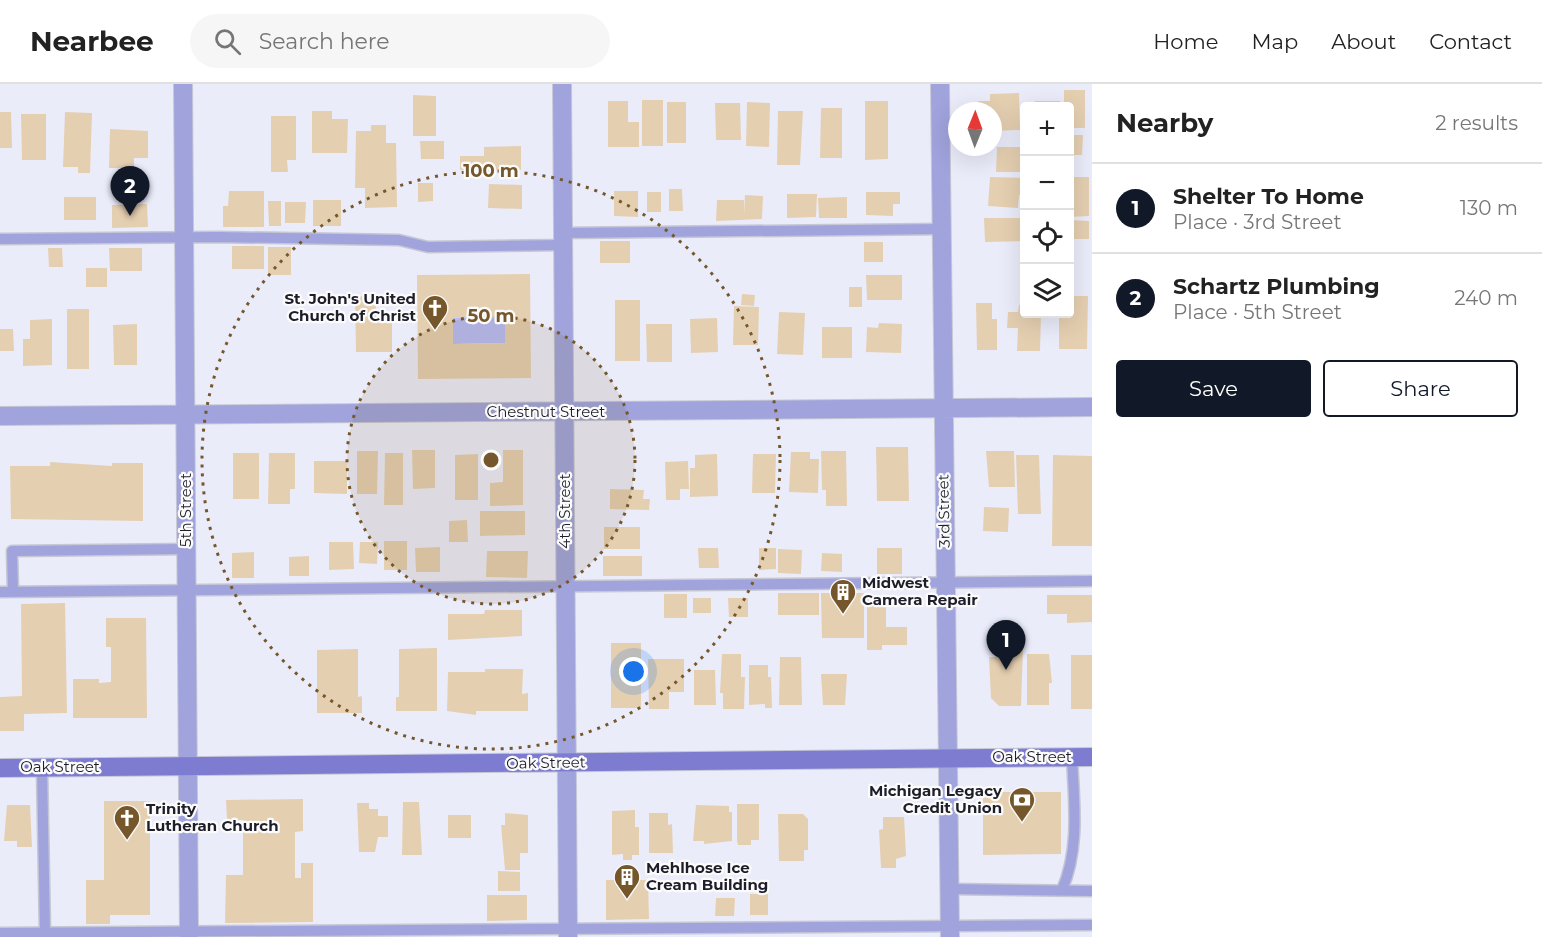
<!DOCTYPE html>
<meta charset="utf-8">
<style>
:root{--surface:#fff;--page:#f6f6f6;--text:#222;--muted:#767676;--line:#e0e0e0;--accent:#111827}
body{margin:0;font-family:Montserrat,sans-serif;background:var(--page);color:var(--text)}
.controls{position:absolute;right:18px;top:18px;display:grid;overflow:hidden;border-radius:6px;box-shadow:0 6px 24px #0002}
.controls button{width:54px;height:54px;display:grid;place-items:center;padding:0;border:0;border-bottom:2px solid var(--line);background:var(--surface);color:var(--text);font:30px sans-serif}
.compass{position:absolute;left:948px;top:18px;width:54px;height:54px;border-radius:50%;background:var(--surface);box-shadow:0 6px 24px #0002;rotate:1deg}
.you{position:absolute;left:634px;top:588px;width:21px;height:21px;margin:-15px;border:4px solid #fff;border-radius:50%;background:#1a73e8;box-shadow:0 0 0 9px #1a73e833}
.badge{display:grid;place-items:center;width:39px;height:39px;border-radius:50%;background:var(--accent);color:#fff;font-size:20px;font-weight:700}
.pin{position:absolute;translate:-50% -50px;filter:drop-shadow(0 2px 3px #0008)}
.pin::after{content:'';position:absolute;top:32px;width:21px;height:18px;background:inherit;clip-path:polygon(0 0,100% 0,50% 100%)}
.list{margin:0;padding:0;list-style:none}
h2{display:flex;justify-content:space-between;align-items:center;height:78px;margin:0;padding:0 24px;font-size:26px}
h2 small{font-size:20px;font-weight:400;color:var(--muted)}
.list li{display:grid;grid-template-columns:39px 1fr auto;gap:18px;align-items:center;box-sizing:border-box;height:90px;padding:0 24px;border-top:2px solid var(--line)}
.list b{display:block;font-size:22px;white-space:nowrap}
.list p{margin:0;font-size:20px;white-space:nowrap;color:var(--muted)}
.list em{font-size:20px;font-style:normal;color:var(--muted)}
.actions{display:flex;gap:12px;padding:18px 24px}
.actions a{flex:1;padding:14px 0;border:2px solid var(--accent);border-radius:6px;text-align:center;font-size:21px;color:var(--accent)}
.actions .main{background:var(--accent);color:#fff}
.icon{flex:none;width:33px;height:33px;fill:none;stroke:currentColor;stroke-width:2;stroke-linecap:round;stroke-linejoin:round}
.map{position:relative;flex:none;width:1092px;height:853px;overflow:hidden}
header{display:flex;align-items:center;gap:36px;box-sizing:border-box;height:84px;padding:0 30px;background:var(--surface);border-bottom:2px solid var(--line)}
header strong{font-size:28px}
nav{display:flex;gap:33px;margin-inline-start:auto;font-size:21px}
.search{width:420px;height:54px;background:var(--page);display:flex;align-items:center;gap:15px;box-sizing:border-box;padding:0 21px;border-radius:33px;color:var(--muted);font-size:22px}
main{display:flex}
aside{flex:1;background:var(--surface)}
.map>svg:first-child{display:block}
.green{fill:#b9bcf8}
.building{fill:#e5cfb1;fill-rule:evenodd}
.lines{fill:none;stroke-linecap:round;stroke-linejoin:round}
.lane-casing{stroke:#c6c7d5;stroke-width:13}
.street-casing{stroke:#c6c7d5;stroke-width:20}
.secondary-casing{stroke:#c6c7d5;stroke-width:20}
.lane{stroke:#a0a3dc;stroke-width:10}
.street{stroke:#a0a3dc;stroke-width:18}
.secondary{stroke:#7d7cd1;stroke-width:18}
.ring{fill:none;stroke:#75572b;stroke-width:3;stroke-dasharray:3 6}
.labels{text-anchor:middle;stroke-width:4.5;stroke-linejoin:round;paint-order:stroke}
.poi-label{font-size:15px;font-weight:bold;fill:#1e1e2b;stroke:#fbfbfb;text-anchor:start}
.street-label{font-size:15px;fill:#1e1e2b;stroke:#fbfbfb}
.centre{fill:#75572b;stroke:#fbfbfb;stroke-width:3}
.ring-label{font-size:18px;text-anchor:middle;font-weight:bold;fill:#75572b;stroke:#fbfbfb;stroke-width:4.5;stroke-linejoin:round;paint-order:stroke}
</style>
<header>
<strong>Nearbee</strong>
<div class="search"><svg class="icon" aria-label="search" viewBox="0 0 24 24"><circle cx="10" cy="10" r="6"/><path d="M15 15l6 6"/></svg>Search here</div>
<nav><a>Home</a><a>Map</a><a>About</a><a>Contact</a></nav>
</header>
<main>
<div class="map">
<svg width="1092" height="853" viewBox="0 0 1092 853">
<rect width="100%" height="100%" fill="#ebecfa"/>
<path class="green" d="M453,234H505V259L453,260Z"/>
<path class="building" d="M1064,6H1085V44H1070V22H1064Z
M1019,9L1020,46L993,47V27H978V17H990V10Z
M413,11L436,12V52H413Z
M642,16H663V62H642Z
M608,17H628V38H639V63H608Z
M865,17H888V75L865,76Z
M1035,17H1060V22H1035Z
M667,18H686V59H667Z
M747,18L770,19L769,63L746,62Z
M715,19H740L741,56H716Z
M821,24H842V74H820Z
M312,27H332V35H348L347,69H312Z
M778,27H803L800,81H777Z
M0,28H11L12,64H0Z
M65,28L92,29L90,89H78V83H63Z
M21,30H46V76H22Z
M271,32H296V76H287L288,88H271Z
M371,41H386V59H396L397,123L365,124V104H355L356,47H371Z
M110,45L148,47V74H134V89L121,88V84H109Z
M1070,51H1083L1082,71H1070Z
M420,57H444V75H421Z
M521,62V86H460V72H484V63Z
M997,63H1024V88H996Z
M990,93L1024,94V111H1019L1018,124L988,122Z
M1070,93H1089V132L1070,133Z
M418,99H433V117L418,118Z
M489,100L522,101V125L488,124Z
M669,105H682L683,127H669Z
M229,107H264V143H223V122H228Z
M614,107H638V133L614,132Z
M647,108H661V128H647Z
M866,108H900V120H893V132L866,131Z
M787,110H817L816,133L787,134Z
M745,111L763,112L762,135L716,137L717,116H744V131Z
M64,113H96V136H64Z
M847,113V134H819L818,114Z
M313,116H341V142H313Z
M268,117H281V142H269Z
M285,118H306L305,139H285Z
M147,120L148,143L112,144V121Z
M984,134H1023L1024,157L985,158Z
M1070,136L1089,137V155H1070Z
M600,157H630V179H600Z
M864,158H883V178H864Z
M232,162H264V185H232Z
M268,163H291V191H268Z
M48,164H62L63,183H49Z
M109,164H142V187H110Z
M86,184H107V203H86Z
M530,190L531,294L418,295L417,191ZM453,234H505V259L453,260Z
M866,191H902V216H867Z
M849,203H862V223H849Z
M742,210L755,211L754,222L741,221Z
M355,212H376V236H392V268H356Z
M1070,212H1088L1087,265H1059V230H1070Z
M615,216H640V277H615Z
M976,219H992V235H997V266H977Z
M1019,221H1024V230H1041L1040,267H1017L1018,244H1007L1008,228H1018Z
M734,222L759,223L758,261H733Z
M67,225H89V285H67Z
M779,228L805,229L803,271L777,270Z
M717,234L718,268L691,269L690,235Z
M52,235V281L23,282V255H30V236Z
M879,239L902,240L901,269L866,268L867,243L878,244Z
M137,240V281H114L113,241Z
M646,240H672V278H647Z
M822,243H852V274H822Z
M0,245H13L14,267H0Z
M876,363H908L909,417H877Z
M412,366H435V404L413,405Z
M503,366H523V421L490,422V399L503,398Z
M357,367H378L377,410H357Z
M821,367H846L847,422H826V406H822Z
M986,367H1014L1015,403H989Z
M791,368H810V375H819L818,409L789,408Z
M233,369H259V415H233Z
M269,369H295V405H290V420H268Z
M385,369H403V421H384Z
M478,370V416H455V371Z
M717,370L718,412L690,413V384H695V371Z
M753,370H776L775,409H752Z
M1016,371H1039L1041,430H1018Z
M1053,371L1092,372V462H1052Z
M314,377H347V410L314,409Z
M688,377L689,405H680V416H666L665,378Z
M50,378L112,382V379H143V437L11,435L10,382H50Z
M610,405L644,406L643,415H650L649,426L610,425Z
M984,423L1009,424L1008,448L983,447Z
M480,427H525V451L480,452Z
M467,436L468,458H449V437Z
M604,443H640V465H604Z
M384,457H407V486H384Z
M329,458H353L354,485L329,486Z
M360,458H378L377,480L359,479Z
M440,463V488H416L415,464Z
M698,464H718L719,484H699Z
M759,464H776V485L759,486Z
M877,464H902V490H877Z
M778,465L802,466L801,490L778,489Z
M487,467H528L527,494L486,493Z
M254,468V494H232V469Z
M822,469L842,470V488L821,487Z
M309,472V492H289V473Z
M603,472H642V492H603Z
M778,509H819V531H778Z
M821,509H864V554H822Z
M664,510H687V534H664Z
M1047,511H1092V538L1067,539V530H1047Z
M867,513H886V543H907V561H882V566H867Z
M693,514H711V529H693Z
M728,514H748V533H729Z
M65,519L67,629L24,630V647H0V613L22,612L21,520Z
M485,526H522V552L448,556V530H484Z
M106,534H146L147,634H73V595H99V599L111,598V563H106Z
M611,559H641V624H611Z
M437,564V627H396V613H399V565Z
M1000,564H1023L1021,622H999L991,614L989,573H1000Z
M358,565V613L362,612V629H317V566Z
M722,570H741V593H745L744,625H723V609H720Z
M1027,570H1049L1052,599H1049V621H1027Z
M1071,571H1092V625H1071Z
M780,573H801L802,621H779Z
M648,575H684V608H669V625H649Z
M749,581H768V593H771L772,624H765V620L749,621Z
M485,585H523L522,610L528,609V627H476V631L447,627L448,588H485Z
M694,586H715L716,621H694Z
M821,590H847L845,621H823Z
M983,708H1061V770L983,771Z
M303,715V747L295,748V794H301V779H313V838L225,839L226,791H243V736H227L226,716Z
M104,717H150V831H110V840H86V796H104Z
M403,718H419L422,771H402Z
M357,719H369V725H378V732H388V753H378L375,768H359Z
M737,720H759V756H751V761H738L737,757Z
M7,721H30L32,763H17V757H4Z
M696,721L729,722V728H732V757L704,760V757H693Z
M635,726V743H639V771H632V776H623V770L612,771V727Z
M505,729L528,731V769H520V786H505L501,741H505Z
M649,729H668V741L672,740L673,769H649Z
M778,730H803L808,735V766H804V777H779Z
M448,731H471V754H448Z
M883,733H904L906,772L896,775V784H881L879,746L883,745Z
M498,787L520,788V807H498Z
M606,796H648L649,835L606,836Z
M750,810H768V831H750Z
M487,811H527V836L487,837Z
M716,814H735L734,832H715Z"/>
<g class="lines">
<g class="lane-casing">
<path id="lane" d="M563,149L941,145
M0,155L217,153L399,156L428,163L563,161
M0,508L1092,497
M13,508L12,467L187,465
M42,684L45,849
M950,805L1092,807
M1062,806C1080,765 1074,718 1072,673
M0,849L1092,841"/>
</g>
<g class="street-casing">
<path id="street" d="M183,0L189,853
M562,0L568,853
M940,0L950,853
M0,332L1092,323"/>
</g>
<g class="secondary-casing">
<path id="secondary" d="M0,684L1092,673"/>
</g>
<use href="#lane" class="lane"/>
<use href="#street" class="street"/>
<use href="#secondary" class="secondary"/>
</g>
<circle cx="491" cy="376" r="144" fill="#75572b" fill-opacity=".12"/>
<g class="ring">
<circle cx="491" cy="376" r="144"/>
<circle cx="491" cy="376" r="289"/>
</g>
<defs>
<g id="church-pin" transform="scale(1.35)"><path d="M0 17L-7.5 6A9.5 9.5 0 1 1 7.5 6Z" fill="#75572b" stroke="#fbfbfb"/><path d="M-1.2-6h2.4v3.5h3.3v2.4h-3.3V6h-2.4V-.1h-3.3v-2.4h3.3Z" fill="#fff"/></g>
<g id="building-pin" transform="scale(1.35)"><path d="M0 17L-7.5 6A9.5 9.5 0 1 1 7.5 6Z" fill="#75572b" stroke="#fbfbfb"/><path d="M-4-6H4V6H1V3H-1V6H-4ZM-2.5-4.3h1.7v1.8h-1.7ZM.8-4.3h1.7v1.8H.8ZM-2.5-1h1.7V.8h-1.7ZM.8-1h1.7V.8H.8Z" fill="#fff"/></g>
<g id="bank-pin" transform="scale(1.35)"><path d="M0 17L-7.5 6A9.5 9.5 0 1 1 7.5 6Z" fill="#75572b" stroke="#fbfbfb"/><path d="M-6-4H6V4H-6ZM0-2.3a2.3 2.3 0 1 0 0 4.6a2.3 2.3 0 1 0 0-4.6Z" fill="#fff"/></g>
</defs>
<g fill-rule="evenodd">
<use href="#church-pin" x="435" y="224"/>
<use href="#building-pin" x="843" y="508"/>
<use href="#bank-pin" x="1022" y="716"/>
<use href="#church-pin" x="127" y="734"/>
<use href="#building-pin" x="627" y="793"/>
</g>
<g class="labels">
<g class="poi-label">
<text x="416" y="220" text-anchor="end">St. John's United<tspan x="416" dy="17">Church of Christ</tspan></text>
<text x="862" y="504">Midwest<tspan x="862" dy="17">Camera Repair</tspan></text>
<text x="1002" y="712" text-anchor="end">Michigan Legacy<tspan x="1002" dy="17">Credit Union</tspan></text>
<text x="146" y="730">Trinity<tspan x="146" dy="17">Lutheran Church</tspan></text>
<text x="646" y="789">Mehlhose Ice<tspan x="646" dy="17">Cream Building</tspan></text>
</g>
<g class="street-label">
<text x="546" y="333">Chestnut Street</text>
<text transform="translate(186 426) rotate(-90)" y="5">5th Street</text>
<text transform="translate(565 427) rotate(-90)" y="5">4th Street</text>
<text transform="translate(944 427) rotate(-91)" y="5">3rd Street</text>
<text x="1032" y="678">Oak Street</text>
<text transform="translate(546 679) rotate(-1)" y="5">Oak Street</text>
<text x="60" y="688">Oak Street</text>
</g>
</g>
<circle cx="491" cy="376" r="9" class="centre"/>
<g class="ring-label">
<text x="491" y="93">100 m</text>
<text x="491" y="238">50 m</text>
</g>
</svg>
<div class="controls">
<button>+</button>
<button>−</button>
<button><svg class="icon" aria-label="locate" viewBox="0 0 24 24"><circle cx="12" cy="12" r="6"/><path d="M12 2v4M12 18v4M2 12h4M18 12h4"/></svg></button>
<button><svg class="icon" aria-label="layers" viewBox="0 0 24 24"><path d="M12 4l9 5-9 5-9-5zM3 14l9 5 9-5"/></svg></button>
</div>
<svg class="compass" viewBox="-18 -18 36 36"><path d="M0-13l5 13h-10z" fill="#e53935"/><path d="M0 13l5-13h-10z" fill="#767676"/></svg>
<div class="you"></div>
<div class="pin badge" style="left:1006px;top:586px">1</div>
<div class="pin badge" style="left:130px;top:132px">2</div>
</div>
<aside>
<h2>Nearby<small>2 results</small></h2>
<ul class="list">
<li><span class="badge">1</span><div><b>Shelter To Home</b><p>Place · 3rd Street</p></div><em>130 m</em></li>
<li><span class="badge">2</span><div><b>Schartz Plumbing</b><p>Place · 5th Street</p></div><em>240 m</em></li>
</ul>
<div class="actions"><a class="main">Save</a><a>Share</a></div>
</aside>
</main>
